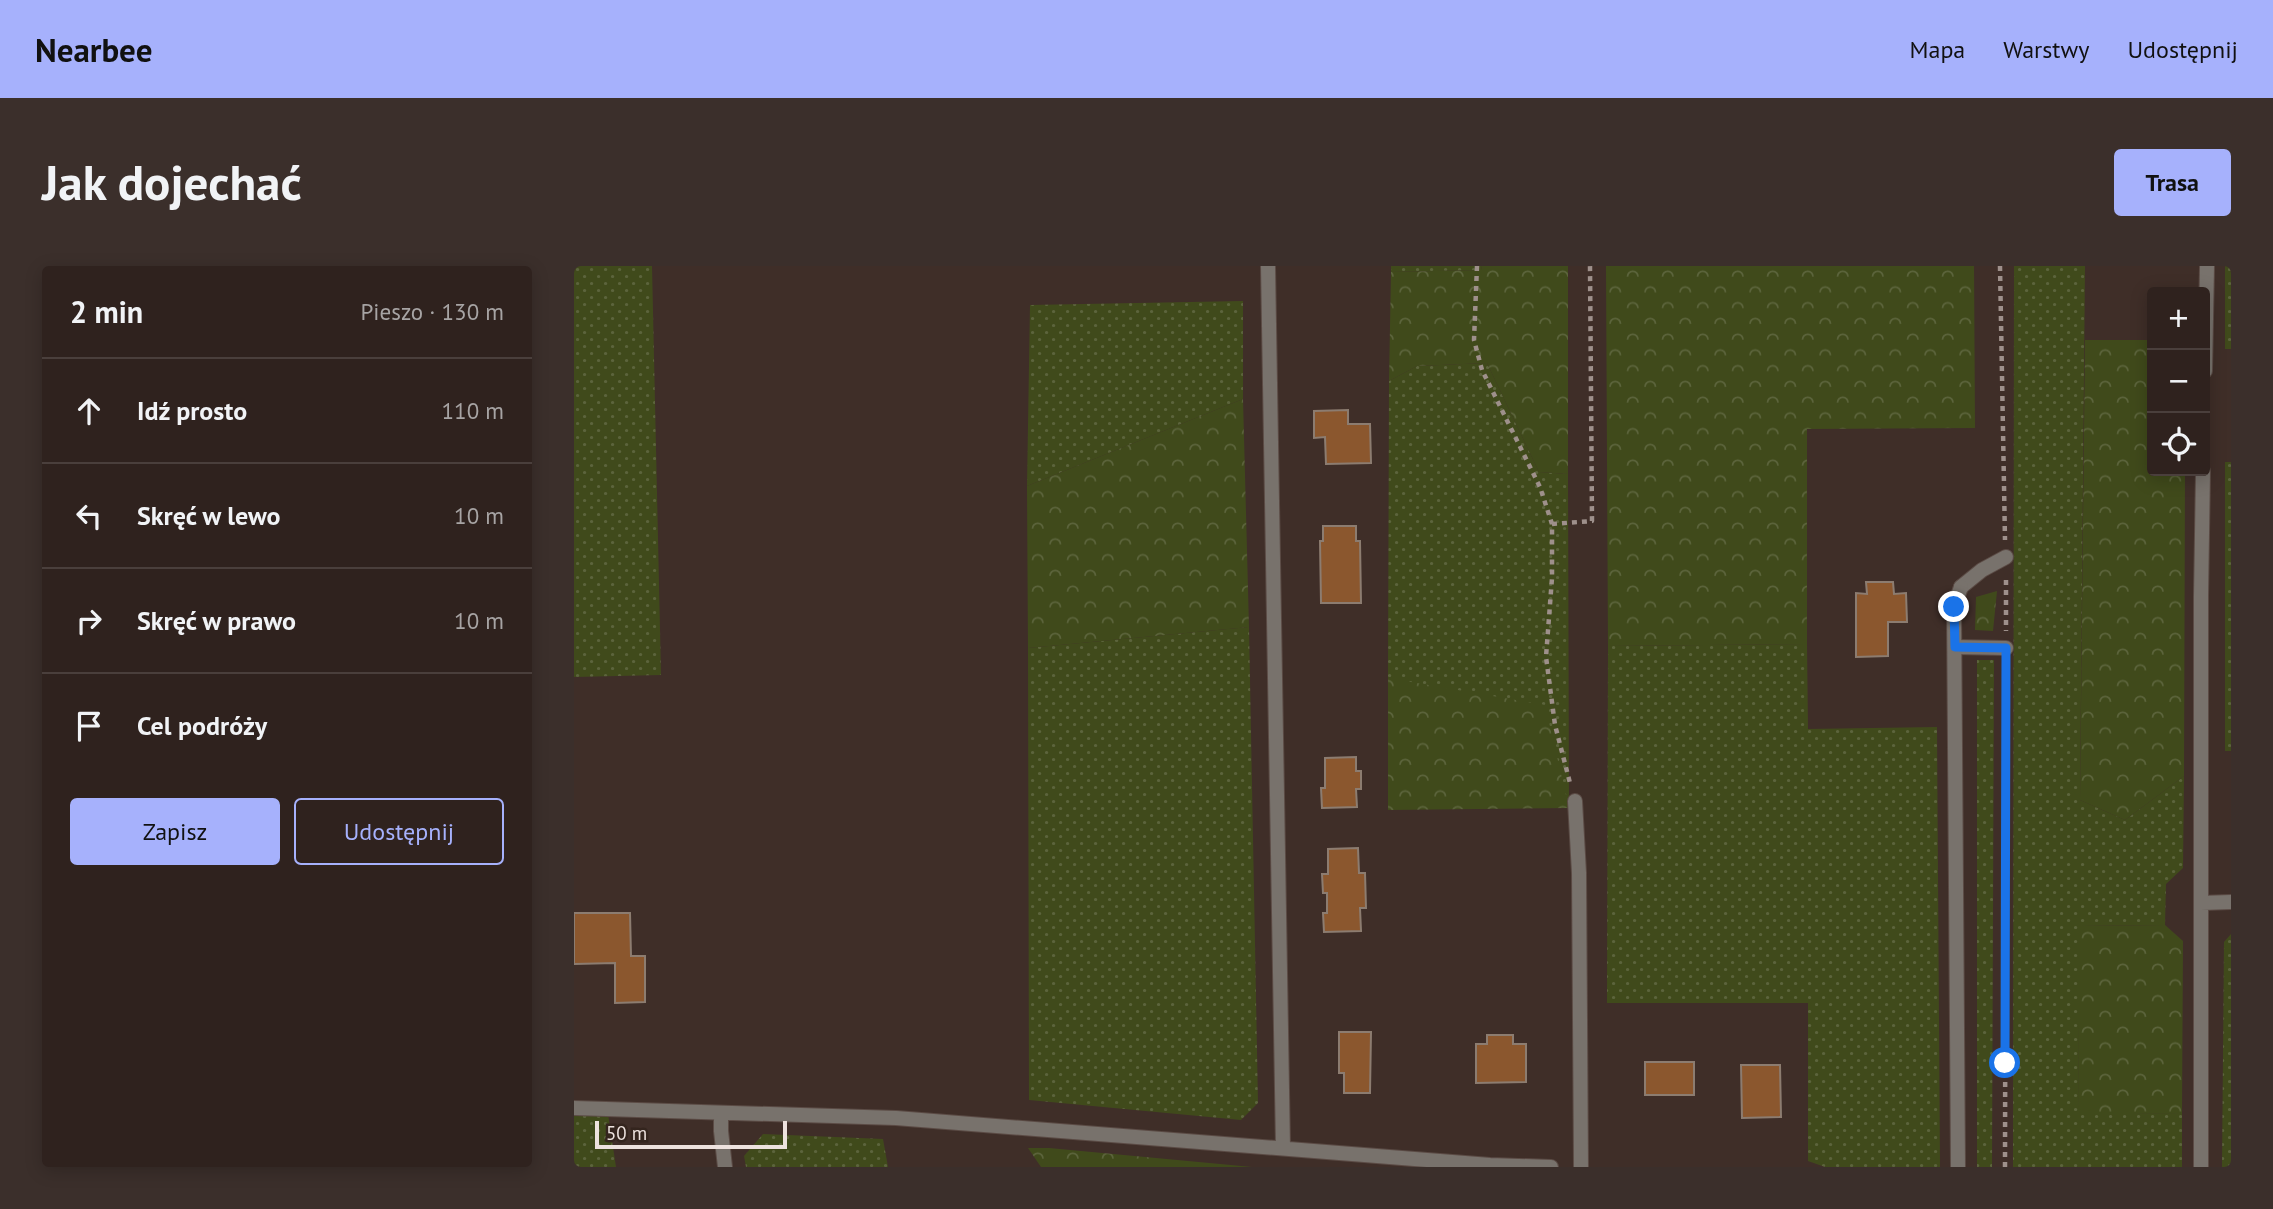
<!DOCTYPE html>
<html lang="pl">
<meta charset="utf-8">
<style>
:root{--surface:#2f221e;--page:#3b2f2b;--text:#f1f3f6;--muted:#a7a4a4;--line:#4a3f3c;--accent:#a6b1fc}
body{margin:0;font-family:"PT Sans",sans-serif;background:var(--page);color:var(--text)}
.controls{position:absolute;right:21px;top:21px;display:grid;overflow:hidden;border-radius:7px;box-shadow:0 4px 18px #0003}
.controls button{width:63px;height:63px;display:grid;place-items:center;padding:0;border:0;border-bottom:2px solid var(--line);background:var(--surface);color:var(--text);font:35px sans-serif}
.scale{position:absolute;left:21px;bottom:18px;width:192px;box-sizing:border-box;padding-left:7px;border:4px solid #ede2de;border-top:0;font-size:19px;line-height:24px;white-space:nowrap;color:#ede2de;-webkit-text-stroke:5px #34251e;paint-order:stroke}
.stop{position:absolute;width:21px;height:21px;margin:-16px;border:5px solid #1a73e8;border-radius:50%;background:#fff}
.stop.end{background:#1a73e8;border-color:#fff;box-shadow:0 2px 7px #0008}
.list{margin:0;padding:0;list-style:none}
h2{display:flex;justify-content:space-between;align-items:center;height:91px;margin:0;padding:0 28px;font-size:30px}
h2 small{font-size:23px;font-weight:400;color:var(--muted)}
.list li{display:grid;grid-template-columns:46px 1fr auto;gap:21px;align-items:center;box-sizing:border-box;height:105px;padding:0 28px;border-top:2px solid var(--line)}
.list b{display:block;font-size:26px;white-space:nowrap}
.list em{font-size:23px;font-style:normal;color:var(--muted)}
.actions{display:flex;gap:14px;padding:21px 28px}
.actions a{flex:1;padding:16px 0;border:2px solid var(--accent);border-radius:7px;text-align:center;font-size:24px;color:var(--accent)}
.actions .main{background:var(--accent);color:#111}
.icon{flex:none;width:38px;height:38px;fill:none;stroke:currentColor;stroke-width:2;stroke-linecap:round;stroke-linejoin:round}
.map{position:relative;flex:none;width:1657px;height:901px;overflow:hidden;border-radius:7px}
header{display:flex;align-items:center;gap:42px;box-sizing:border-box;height:98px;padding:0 35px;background:var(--accent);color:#111}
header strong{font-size:33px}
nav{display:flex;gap:38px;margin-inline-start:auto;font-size:24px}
.intro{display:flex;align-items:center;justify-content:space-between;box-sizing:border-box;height:168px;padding:0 42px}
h1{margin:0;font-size:49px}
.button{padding:18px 32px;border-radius:7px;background:var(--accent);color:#111;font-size:24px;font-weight:700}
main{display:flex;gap:42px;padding:0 42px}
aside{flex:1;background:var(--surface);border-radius:7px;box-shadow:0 4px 18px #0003}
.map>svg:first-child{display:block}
.green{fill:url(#green-dots)}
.forest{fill:url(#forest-crowns)}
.building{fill:#8b572e;stroke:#8c7c70;stroke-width:2}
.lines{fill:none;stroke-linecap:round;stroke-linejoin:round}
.lane-casing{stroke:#5b4b45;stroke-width:16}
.street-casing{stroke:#5b4b45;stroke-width:16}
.path{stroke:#9e908b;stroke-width:4.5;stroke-dasharray:5 5;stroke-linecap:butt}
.lane{stroke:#78726c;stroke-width:14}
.street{stroke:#78726c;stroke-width:14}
.route{stroke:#1a73e8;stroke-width:9}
</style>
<header>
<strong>Nearbee</strong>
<nav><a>Mapa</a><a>Warstwy</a><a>Udostępnij</a></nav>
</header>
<div class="intro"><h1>Jak dojechać</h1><a class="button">Trasa</a></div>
<main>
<aside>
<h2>2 min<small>Pieszo · 130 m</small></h2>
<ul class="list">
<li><svg class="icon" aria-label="ahead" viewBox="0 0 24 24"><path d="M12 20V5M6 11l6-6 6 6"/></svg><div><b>Idź prosto</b></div><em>110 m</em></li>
<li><svg class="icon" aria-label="left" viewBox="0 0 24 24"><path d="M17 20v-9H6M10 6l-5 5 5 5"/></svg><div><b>Skręć w lewo</b></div><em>10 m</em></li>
<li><svg class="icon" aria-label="right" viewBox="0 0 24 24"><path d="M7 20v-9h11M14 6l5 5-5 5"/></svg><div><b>Skręć w prawo</b></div><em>10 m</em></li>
<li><svg class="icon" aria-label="arrive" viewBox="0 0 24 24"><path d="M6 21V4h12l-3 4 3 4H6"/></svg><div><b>Cel podróży</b></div></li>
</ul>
<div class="actions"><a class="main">Zapisz</a><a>Udostępnij</a></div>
</aside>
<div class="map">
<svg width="1657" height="901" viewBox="0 0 1657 901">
<defs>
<pattern id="green-dots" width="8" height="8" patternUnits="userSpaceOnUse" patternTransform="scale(1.75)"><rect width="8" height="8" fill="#404a1b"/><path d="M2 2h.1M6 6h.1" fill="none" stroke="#5c643c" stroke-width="1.8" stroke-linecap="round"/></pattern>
<pattern id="forest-crowns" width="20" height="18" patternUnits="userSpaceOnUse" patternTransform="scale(1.75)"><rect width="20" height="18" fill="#404a1b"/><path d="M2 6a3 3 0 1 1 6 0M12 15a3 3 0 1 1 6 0" fill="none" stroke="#5c643c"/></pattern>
</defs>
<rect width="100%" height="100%" fill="#3f2e28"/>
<path class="green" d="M0,0H78L87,409L0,411Z
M817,0H908L907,4L817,6Z
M1440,0H1511L1506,534L1551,554L1610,510L1609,602L1592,618L1591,659L1506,660L1504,846L1608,848V901H1439Z
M1651,0H1657V83H1651Z
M669,35V133L453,220L456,39Z
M913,97L965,206L994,208L995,542L814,412L815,115L843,100Z
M1651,196H1657V485H1651Z
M675,361L684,837L667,854L455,834L454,382Z
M1233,378L1234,463L1363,461L1366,901H1251L1234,895V737H1033L1034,380Z
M1403,394H1420L1418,901H1403Z
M1657,668V901H1648L1650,676Z
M0,848H34L42,901H0Z
M189,868L309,873L314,901H172L170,890Z"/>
<path class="forest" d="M908,0H994V208L965,206L913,97L843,100L815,115L817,6L907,4Z
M1032,0H1400L1401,162L1233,163V378L1034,380Z
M1511,74H1578V205H1611L1610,510L1551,554L1506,534Z
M669,133L675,361L454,382L453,220Z
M1423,325L1419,365L1401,364L1402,331Z
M814,412L971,439L995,542L814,544Z
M1591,659L1609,675L1608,848L1504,847L1505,660Z
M454,882H475L678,901H467Z"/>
<path class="building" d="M774,144V158H796L797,197L752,198L751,171L740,172V145Z
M749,260H782V275H786L787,337H747L746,275H749Z
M1292,316H1319L1320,328L1332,327L1333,356H1314V390L1282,391V327L1293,328Z
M782,491V505H787V523H782L783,541L748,542L747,522H751V492Z
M784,582L785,607H791L792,642H786L787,665L750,666L749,647H753V627H749L748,608H754V583Z
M0,647H56L57,690H71V736L41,737V697L0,698Z
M765,766H797L796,827H770V807H765Z
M913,769H939V778H952V816L902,817V778H913Z
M1071,796H1120V829H1071Z
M1167,799H1206L1207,851L1168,852Z"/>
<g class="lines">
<g class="lane-casing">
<path id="lane" d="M1387,321L1408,304L1432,291
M1381,381L1432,382"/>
</g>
<g class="street-casing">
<path id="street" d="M694,0L709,882
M1631,105L1633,0
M1001,535L1005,607L1007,901
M1627,637L1657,636
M0,842L322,852L916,899L977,901
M147,847V865L151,901
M1384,901L1380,341L1387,321
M1627,901V330L1629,205"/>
</g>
<path class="path" d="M903,0L900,74L908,104L966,221L978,258V312L972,391L981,459L996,517
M1426,0L1431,274
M978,258L1018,255L1016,0
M1432,314V365
M1431,901L1432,401"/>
<use href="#lane" class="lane"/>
<use href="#street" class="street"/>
</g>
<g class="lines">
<path class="route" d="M1380,341L1381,381L1432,382L1431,797"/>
</g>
</svg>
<div class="controls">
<button>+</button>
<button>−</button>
<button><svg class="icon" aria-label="locate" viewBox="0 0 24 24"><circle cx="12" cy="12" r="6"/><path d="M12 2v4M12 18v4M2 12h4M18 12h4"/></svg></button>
</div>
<div class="scale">50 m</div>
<div class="stop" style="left:1431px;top:797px"></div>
<div class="stop end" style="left:1380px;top:341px"></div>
</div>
</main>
